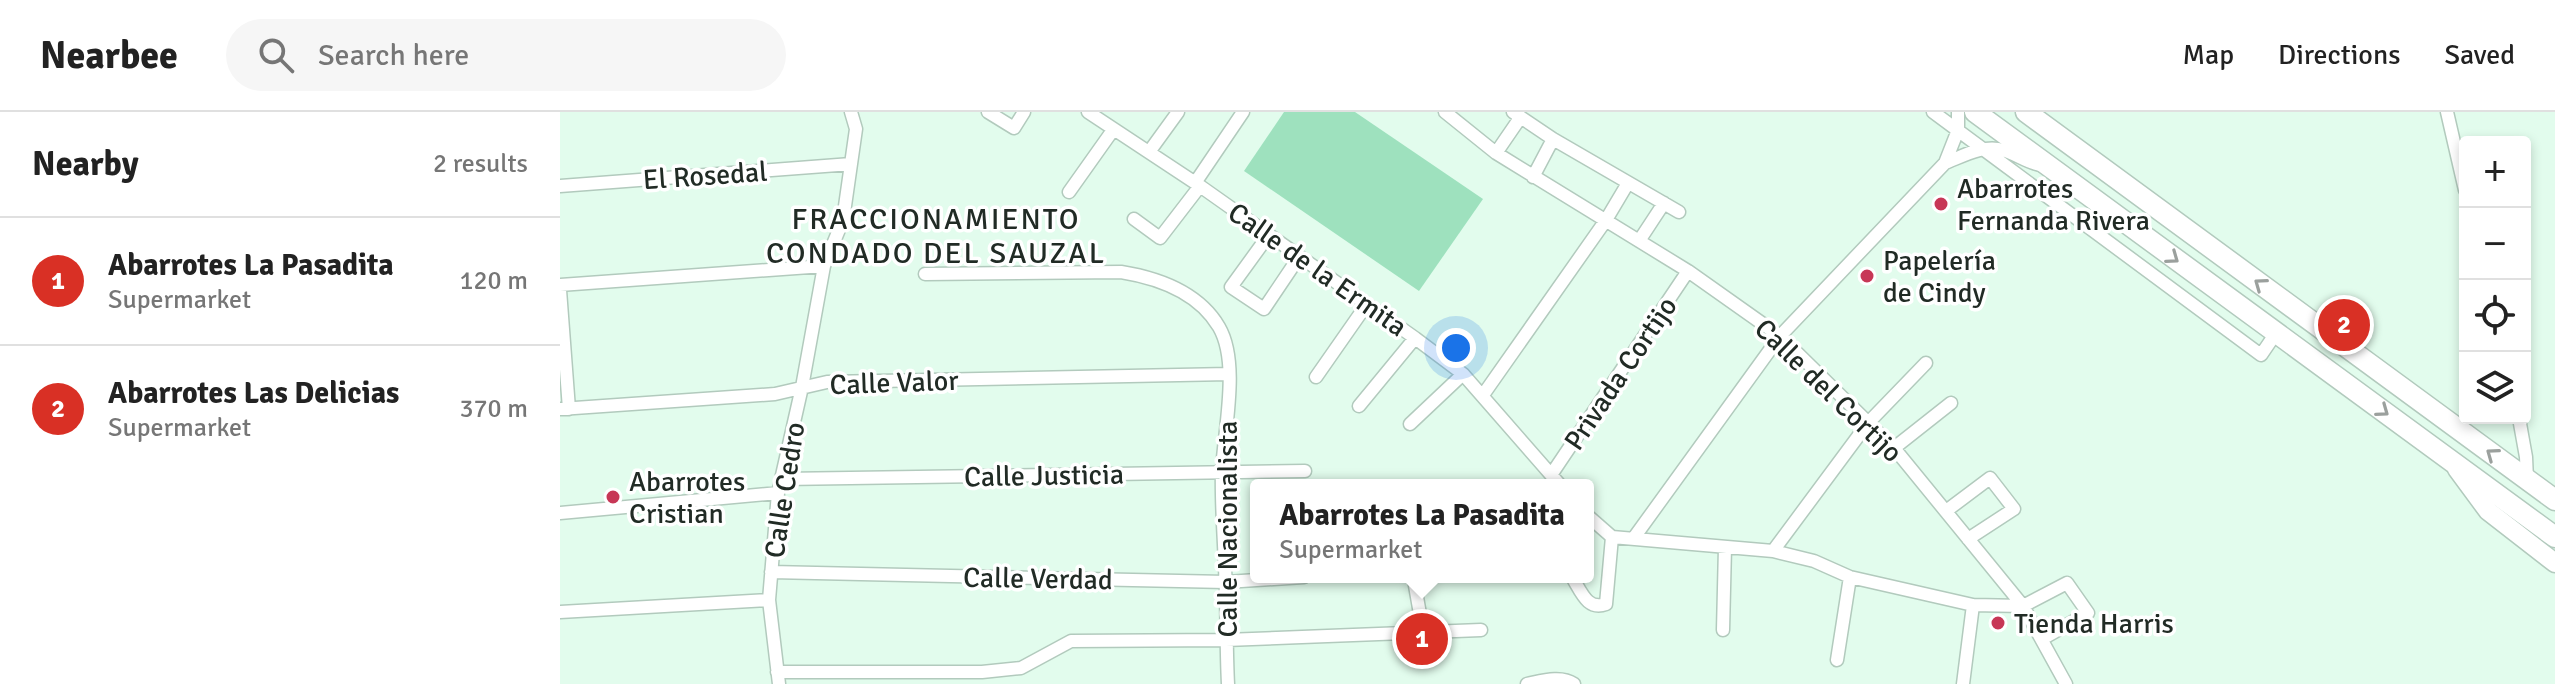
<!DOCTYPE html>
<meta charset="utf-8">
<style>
:root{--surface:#fff;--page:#f6f6f6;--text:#222;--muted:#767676;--line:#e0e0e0;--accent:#d93025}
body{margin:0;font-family:Signika,sans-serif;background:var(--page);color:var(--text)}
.controls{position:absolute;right:24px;top:24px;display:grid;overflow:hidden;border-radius:8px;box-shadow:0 4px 12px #0003}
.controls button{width:72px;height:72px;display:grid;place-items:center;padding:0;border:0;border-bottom:2px solid var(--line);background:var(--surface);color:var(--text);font:40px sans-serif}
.you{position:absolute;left:896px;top:236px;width:28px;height:28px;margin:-20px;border:6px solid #fff;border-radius:50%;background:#1a73e8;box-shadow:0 0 0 12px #1a73e833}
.badge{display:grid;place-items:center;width:52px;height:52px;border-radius:50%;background:var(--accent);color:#fff;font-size:26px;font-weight:700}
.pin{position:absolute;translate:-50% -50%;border:4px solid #fff;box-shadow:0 2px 8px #0006}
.popup{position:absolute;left:690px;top:367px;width:344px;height:104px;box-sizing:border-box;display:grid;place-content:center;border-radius:8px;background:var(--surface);filter:drop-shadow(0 2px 6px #0005);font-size:26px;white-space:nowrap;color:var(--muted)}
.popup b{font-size:30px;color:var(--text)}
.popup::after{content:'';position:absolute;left:50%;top:100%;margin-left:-16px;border:16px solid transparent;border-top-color:var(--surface)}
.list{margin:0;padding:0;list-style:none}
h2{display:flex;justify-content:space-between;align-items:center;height:104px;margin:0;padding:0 32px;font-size:34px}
h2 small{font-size:26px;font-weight:400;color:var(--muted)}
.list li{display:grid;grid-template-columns:52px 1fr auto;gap:24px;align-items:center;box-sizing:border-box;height:128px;padding:0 32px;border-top:2px solid var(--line)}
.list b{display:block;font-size:30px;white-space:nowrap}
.list p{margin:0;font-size:26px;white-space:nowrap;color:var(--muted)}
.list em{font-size:26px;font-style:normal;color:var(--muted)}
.icon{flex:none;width:44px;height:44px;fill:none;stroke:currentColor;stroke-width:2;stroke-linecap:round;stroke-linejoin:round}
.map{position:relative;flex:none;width:1995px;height:572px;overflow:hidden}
header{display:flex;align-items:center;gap:48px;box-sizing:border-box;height:112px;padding:0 40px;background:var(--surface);border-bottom:2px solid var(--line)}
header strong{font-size:38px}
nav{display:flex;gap:44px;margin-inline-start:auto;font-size:28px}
.search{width:560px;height:72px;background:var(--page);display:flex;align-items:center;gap:20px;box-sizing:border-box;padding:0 28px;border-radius:44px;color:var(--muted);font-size:30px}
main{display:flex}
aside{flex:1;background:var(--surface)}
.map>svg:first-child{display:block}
.green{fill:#9ee1be}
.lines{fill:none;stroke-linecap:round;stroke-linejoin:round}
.street-casing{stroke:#b2cabd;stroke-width:15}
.secondary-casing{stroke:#b2cabd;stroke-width:21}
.primary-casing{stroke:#b2cabd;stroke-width:23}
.street{stroke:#fff;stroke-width:12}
.secondary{stroke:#fff;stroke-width:18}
.primary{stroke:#fff;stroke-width:20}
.oneway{stroke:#9ba09d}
.poi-dot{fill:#c73756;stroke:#fff;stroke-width:3}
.labels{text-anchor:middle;stroke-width:7;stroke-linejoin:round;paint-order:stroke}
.street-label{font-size:28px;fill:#212b25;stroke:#fff}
.poi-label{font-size:28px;fill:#212b25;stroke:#fff;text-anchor:start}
.neighbourhood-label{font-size:30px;letter-spacing:2px;fill:#212b25;stroke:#fff}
</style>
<header>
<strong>Nearbee</strong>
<div class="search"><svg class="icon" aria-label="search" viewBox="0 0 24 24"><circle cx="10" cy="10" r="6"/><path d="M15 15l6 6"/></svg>Search here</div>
<nav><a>Map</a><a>Directions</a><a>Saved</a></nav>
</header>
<main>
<aside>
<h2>Nearby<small>2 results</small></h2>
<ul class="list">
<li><span class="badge">1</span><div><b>Abarrotes La Pasadita</b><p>Supermarket</p></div><em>120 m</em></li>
<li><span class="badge">2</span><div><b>Abarrotes Las Delicias</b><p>Supermarket</p></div><em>370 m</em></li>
</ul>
</aside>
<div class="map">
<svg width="1995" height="572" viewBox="0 0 1995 572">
<rect width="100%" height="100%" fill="#e2fced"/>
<path class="green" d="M724,0H795L923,87L859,179L684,59Z"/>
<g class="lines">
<g class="street-casing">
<path id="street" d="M428,0L454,16L464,0
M528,0L640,74L855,226L903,262L1000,373
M885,0L936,41L1128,159L1220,224L1334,336L1463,494L1506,572
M953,0L993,27L1119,100
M1373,0L1701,243L1716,221
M1887,0L1905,78
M589,40L618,0
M936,41L960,6
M1385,51C1403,44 1424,32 1443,38C1456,42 1466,50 1480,53
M973,65L993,27
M635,71L683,0
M0,74L291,52
M509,80L553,18
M574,107L600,126L640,74
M708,124L671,175L704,197L739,145
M1079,129L1104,91
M365,162L561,160C598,166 639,181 659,215C680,251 664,318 662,359C661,391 664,424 665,456C667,495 666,533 668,572
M0,173L264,154
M0,178L9,297
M756,265L807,192
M923,283L1046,108L1068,71
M799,294L855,226
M0,297L215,282L267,270L669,262
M1959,306L1966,345L1967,368
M850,312L903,262
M1334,336L1391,291
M991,363L1128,159
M223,367L745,359
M1386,399L1430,366L1454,397L1408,427
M0,401L218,381
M1028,404L1052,425L1213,439L1254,449L1290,465L1413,493L1463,494L1507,471L1528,501L1482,527
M1073,427L1220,224L1385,51L1398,18V0
M1213,439L1308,311L1366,251
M211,460L666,470L744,465
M851,465L854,468L863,519
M1012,465C1021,479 1027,499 1046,492L1052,425
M0,500L209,488
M1163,518L1165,435
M1277,548L1290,465
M217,560H422L461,556L511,529L666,528L921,518
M219,572L209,488L218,381L242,275L264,154L283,108L296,17L291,0
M967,572C982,569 1001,563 1014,572
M1403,572L1413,493"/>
</g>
<g class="secondary-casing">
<path id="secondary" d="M1897,357L1928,399L1995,451"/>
</g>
<g class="primary-casing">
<path id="primary" d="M1415,0L1995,425
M1466,0L1995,388"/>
</g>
<use href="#street" class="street"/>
<use href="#secondary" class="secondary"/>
<use href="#primary" class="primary"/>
</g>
<defs><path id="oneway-chevron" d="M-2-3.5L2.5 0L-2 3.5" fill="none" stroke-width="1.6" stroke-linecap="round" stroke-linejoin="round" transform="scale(2)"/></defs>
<g class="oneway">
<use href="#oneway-chevron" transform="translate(1613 146) rotate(36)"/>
<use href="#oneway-chevron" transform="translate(1700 172) rotate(-144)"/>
<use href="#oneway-chevron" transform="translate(1823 299) rotate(36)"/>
<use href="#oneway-chevron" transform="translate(1932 342) rotate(-144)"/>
</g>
<g class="poi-dot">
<circle cx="1381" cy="92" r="8"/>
<circle cx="1307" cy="164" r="8"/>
<circle cx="53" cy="385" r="8"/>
<circle cx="1438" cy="511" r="8"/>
</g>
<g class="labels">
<g class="street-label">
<text transform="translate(145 63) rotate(-4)" y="10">El Rosedal</text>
<text transform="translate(758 157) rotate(35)" y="10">Calle de la Ermita</text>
<text transform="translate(1060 261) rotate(-56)" y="10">Privada Cortijo</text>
<text transform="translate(334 270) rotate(-2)" y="10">Calle Valor</text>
<text transform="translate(1269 278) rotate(44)" y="10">Calle del Cortijo</text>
<text transform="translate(484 363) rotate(-1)" y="10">Calle Justicia</text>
<text transform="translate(224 378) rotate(-81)" y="10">Calle Cedro</text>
<text transform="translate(667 417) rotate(-90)" y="10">Calle Nacionalista</text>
<text transform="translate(478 466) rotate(1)" y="10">Calle Verdad</text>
</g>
<g class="poi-label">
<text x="1397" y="86">Abarrotes<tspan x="1397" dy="32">Fernanda Rivera</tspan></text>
<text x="1323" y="158">Papelería<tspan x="1323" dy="32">de Cindy</tspan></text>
<text x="69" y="379">Abarrotes<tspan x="69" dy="32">Cristian</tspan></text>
<text x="1454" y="521">Tienda Harris</text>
</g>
<g class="neighbourhood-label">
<text x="376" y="117">FRACCIONAMIENTO<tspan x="376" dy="34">CONDADO DEL SAUZAL</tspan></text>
</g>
</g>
</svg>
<div class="controls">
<button>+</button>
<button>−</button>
<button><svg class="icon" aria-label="locate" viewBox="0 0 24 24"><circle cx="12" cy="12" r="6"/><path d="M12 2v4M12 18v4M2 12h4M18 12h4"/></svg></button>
<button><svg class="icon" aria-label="layers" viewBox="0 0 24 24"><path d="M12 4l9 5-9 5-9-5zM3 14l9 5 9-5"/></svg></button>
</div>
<div class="you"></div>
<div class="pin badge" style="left:862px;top:527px">1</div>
<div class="popup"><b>Abarrotes La Pasadita</b>Supermarket</div>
<div class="pin badge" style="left:1784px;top:213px">2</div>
</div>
</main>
